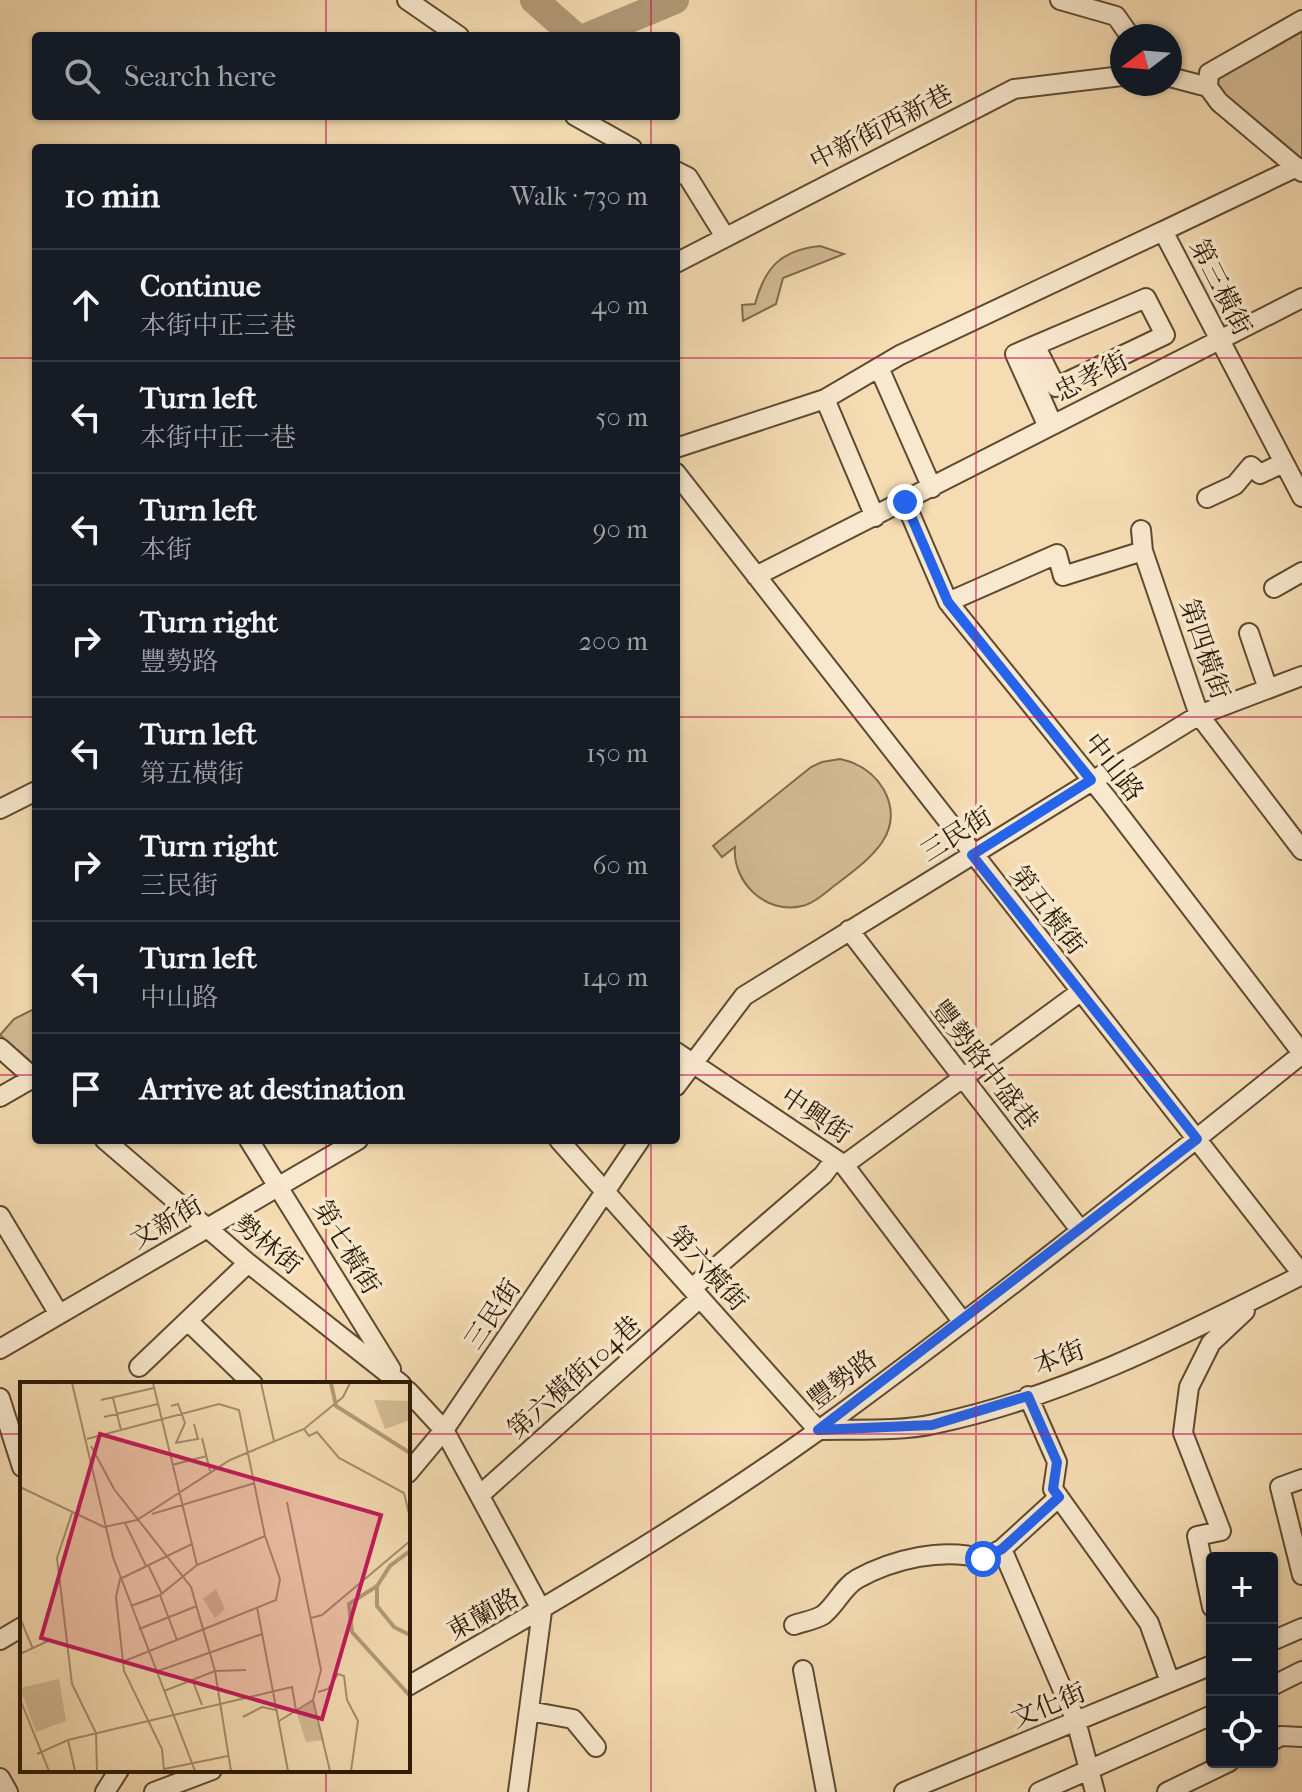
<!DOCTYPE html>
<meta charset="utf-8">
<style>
:root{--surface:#171b24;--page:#242831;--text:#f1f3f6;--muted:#9ea1a6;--line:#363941}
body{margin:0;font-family:"IM FELL French Canon","Noto Serif TC",serif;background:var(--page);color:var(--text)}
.controls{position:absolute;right:24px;bottom:24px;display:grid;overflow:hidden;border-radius:8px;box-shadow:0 2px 6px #0004}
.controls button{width:72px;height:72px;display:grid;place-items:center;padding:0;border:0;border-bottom:2px solid var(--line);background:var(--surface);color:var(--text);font:40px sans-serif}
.compass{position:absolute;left:1110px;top:24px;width:72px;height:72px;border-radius:50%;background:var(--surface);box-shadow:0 2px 6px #0004;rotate:254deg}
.stop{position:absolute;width:24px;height:24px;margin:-18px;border:6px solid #2563eb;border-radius:50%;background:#fff}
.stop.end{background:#2563eb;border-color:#fff;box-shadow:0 2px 8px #0008}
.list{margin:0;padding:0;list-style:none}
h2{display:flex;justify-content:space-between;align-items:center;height:104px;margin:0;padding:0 32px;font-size:34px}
h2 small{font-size:26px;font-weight:400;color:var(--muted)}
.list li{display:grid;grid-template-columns:52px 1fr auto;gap:24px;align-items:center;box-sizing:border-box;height:112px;padding:0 32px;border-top:2px solid var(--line)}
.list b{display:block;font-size:30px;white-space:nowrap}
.list p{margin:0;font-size:26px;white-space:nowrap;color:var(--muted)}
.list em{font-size:26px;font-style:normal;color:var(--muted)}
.icon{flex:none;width:44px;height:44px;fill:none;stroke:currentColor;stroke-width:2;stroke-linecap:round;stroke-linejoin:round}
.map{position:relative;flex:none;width:1302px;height:1792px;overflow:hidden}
.search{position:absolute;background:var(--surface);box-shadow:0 2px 6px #0004;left:32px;top:32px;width:648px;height:88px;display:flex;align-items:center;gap:20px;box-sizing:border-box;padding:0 28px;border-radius:8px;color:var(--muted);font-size:30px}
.panel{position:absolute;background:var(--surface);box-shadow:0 2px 6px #0004;left:32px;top:144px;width:648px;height:1000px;border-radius:8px}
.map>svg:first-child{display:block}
.green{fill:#d3bb95;stroke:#806a4d;stroke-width:2}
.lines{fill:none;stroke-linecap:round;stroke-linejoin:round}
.river{stroke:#b19a77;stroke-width:28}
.minor-casing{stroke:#5e4a30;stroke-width:22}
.minor{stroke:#f8e8cd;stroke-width:18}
.route{stroke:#2563eb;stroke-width:10}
.grid{fill:none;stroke:#c2185b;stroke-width:2;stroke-opacity:0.55}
.labels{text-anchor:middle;stroke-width:7;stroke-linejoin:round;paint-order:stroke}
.street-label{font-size:26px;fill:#2c1a05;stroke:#f8e8cd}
.inset-river{fill:none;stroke:#b19a77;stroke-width:4}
.inset-road{fill:none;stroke:#a58e6d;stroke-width:2}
.view{fill:#c2185b;fill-opacity:0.15;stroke:#c2185b;stroke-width:4}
.inset-edge{fill:none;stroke:#2c1a05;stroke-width:4}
</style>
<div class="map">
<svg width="1302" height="1792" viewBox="0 0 1302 1792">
<rect width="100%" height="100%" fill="#f5dcb2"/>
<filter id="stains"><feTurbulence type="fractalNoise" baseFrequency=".0025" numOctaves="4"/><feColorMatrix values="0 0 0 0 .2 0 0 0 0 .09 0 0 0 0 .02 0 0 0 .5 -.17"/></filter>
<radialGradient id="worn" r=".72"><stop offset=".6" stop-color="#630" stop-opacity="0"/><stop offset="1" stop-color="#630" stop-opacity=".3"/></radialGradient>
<path class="green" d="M1302,20V164L1219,102L1209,73Z
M820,246L844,254L783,278L776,304L743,321L742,305L755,304C765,267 781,250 820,246Z
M840,759C859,763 874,773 884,790C907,833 868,860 838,883C827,891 815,903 802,906C766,915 732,882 735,847L722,857L713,846L811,767L822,762Z
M36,1008V1066L0,1035L14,1019Z"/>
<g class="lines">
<path class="river" d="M534,0L575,36
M589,36L675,0"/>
<g class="minor-casing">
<path id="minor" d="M407,0L459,36
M1060,0L1116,16L1130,36
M1170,77L1208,87
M1208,87L1219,102L1302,172
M1208,87L1209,73L1302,20
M575,116L632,148
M1297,167L1163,231L1302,497
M676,171L688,177L724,235
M676,263L1014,89L1122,76
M880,370L932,488
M825,399L875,517
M1048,427L1015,354L1146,298L1165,335L1056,387L1039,353L1024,359L1053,425
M676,448L825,399L900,355L1163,231
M676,473L1302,1274
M1207,498L1235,485L1251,466L1260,474L1283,463
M905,502L948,602L1109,801L1302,1053
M1141,530L1143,551L1199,715L1302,850
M756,576L1302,298
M1274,588L1302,572
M948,602L1057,554L1063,576L1143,551
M1249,633L1268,689
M0,809L36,791
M849,930L1081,1231
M0,1048L36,1080
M676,1052L844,1165L962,1321
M676,1086L744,996L1199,715L1302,676
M0,1097L33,1078
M105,1140L248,1263L401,1384
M249,1140L391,1369
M559,1140L818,1430C855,1429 898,1432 934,1424C1064,1397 1185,1334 1302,1275
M844,1165L1080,992
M0,1216L59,1314
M692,1288L823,1175L835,1159
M189,1322L253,1384
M0,1349L358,1140
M139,1367L248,1263
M408,1391L444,1430L542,1611
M1028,1396L1057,1462L1053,1489L1149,1623L1170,1682
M0,1398L22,1467
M408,1473L444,1430L640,1140
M1302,1479L1280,1487L1302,1575
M481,1494L700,1298
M1002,1549L1076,1721L1095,1792
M1212,1607L1197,1536L1221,1531L1183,1433L1189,1387L1211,1343L1245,1311
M794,1625C802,1622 815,1620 823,1615C836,1605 843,1587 857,1579C893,1559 944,1547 983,1559L1002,1549L1059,1497
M0,1640L22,1627
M1272,1641L1302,1628
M803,1670L826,1792
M408,1686C548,1606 688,1524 819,1430C984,1310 1143,1182 1302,1054
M1272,1686L1302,1671
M529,1711L573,1719L596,1747
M1272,1741L1281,1736L1302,1737
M0,1778L8,1792
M105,1792L119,1770
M154,1792L212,1770
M518,1792L542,1611
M904,1792L1212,1665
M1039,1792L1212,1715
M1167,1792L1229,1762"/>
</g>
<use href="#minor" class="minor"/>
</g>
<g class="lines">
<path class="route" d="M905,502L948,602L1091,780L972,855L1197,1139L818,1430L932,1425L1028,1396L1057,1462L1053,1489L1059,1497L1002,1549L983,1559"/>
</g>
<path class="grid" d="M326,0V36M651,0V36M976,0V1792M326,116V148M651,116V148M0,358H36M676,358H1302M0,717H36M676,717H1302M0,1075H36M676,1075H1302M326,1140V1384M651,1140V1792M0,1434H22M408,1434H1302M326,1770V1792"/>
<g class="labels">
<g class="street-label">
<text transform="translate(881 127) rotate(-27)" y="9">中新街西新巷</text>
<text transform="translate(1221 287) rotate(63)" y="9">第三橫街</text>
<text transform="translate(1091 376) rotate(-27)" y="9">忠孝街</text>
<text transform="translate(1205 649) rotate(71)" y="9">第四橫街</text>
<text transform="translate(1114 767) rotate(52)" y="9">中山路</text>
<text transform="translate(956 834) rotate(-32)" y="9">三民街</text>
<text transform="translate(1048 910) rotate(52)" y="9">第五橫街</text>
<text transform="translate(985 1065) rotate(52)" y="9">豐勢路中盛巷</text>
<text transform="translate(816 1115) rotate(34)" y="9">中興街</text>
<text transform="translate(166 1222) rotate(-30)" y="9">文新街</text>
<text transform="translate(268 1244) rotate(39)" y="9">勢林街</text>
<text transform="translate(347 1247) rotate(59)" y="9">第七橫街</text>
<text transform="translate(708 1268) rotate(48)" y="9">第六橫街</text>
<text transform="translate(492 1314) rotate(-56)" y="9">三民街</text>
<text transform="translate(1059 1357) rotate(-20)" y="9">本街</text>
<text transform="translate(574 1377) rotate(-42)" y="9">第六橫街104巷</text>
<text transform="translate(842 1379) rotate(-37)" y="9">豐勢路</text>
<text transform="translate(483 1614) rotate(-29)" y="9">東蘭路</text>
<text transform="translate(1048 1705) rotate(-22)" y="9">文化街</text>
</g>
</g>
<g transform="translate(20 1382)">
<rect width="390" height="390" fill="#f5dcb2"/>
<path d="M354,18L390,19V38L365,47ZM196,207L205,227L195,236L183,217ZM39,297L46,339L16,350L0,306ZM293,318L304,358L286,360L276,329Z" fill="#d3bb95"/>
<path class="inset-river" d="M311,1L316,24L390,71M390,169L370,184L357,204L329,222L332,250L390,314M357,204V224L374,245L390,253"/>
<path class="inset-road" d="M52,1L93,175L175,389M133,1L177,183M241,1L254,59M93,16L101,48M81,18L134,6M151,24L158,22L165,41L156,61M84,35L138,22M284,47L289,54L297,50L319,76L384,111L390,136M182,56L190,89M67,57L199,22L219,28L245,154L260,197L256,218L102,280M155,61L178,57L174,42M71,64L94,107L171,205L195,289L211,389M152,83L187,74M0,105L84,145M267,120L301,288L293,318M52,131L37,176L52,302L76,351L77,389M132,132L235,101M105,141L126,184M84,145L117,138L210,78L284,47L323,15L330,1M128,183L142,212M140,213L157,258M111,224L140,213L177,183L245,154M237,225L268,389M0,236L13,267M291,236L302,233L390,159M119,247L177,224M0,272L30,258M138,289L242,252M172,297L182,323M144,309L195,289L226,288M298,310L308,307L318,292L324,294L327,318L338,339L331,389M0,317L29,389M293,318L310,389M223,335L242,325L256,328M259,339L293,318M48,358L55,389M17,372L48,358L272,305L276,328M144,387L208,374M144,389L142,367L104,289L96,215L100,197L172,162"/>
<path class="view" d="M80,52L361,133L302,337L21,256Z"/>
<rect width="390" height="390" class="inset-edge"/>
</g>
<rect width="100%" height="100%" filter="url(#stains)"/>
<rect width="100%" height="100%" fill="url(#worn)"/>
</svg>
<div class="controls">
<button>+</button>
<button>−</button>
<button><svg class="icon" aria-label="locate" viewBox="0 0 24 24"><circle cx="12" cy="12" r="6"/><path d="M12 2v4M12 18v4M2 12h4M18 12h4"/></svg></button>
</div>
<svg class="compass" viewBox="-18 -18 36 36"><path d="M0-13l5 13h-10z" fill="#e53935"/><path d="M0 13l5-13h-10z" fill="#9ea1a6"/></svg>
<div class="stop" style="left:983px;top:1559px"></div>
<div class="stop end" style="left:905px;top:502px"></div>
<div class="search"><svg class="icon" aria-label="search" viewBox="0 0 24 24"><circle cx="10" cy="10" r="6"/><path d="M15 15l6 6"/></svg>Search here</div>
<section class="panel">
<h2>10 min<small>Walk · 730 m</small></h2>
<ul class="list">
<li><svg class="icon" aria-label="ahead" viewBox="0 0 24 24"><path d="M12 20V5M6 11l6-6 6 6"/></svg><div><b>Continue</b><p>本街中正三巷</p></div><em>40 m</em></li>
<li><svg class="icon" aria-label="left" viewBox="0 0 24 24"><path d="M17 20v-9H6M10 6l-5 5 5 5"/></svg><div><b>Turn left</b><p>本街中正一巷</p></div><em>50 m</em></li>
<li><svg class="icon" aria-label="left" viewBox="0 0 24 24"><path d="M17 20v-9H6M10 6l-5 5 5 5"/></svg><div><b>Turn left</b><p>本街</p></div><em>90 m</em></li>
<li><svg class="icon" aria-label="right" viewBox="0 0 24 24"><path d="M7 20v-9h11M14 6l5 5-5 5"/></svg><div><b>Turn right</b><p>豐勢路</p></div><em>200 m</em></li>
<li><svg class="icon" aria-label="left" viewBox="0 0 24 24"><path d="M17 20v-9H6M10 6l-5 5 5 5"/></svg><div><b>Turn left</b><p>第五橫街</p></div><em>150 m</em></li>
<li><svg class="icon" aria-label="right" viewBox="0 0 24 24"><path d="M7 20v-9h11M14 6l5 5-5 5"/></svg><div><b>Turn right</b><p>三民街</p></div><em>60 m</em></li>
<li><svg class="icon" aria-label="left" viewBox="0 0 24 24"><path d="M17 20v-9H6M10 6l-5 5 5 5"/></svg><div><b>Turn left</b><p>中山路</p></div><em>140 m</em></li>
<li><svg class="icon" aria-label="arrive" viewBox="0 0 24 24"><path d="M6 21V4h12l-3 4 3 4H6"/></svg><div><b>Arrive at destination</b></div></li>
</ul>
</section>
</div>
